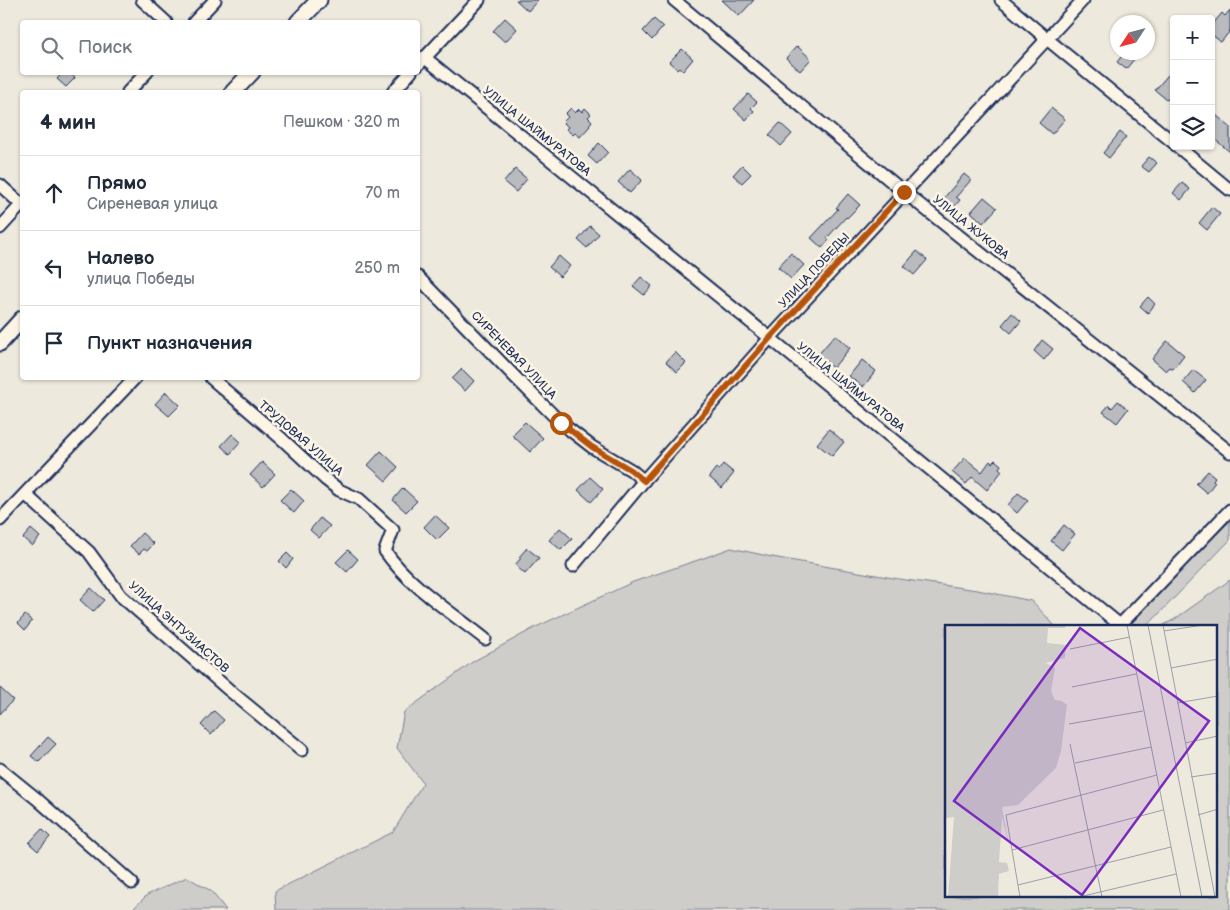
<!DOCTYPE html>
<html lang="ru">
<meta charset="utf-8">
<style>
:root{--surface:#fff;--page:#f6f6f7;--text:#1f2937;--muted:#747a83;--line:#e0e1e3}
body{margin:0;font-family:"Balsamiq Sans",sans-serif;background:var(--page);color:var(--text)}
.controls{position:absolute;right:15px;top:15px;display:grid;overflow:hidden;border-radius:5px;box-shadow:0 1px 4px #0004}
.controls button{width:45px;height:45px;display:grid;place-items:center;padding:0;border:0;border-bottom:1px solid var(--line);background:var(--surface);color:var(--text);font:25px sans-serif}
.compass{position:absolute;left:1110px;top:15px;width:45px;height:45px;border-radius:50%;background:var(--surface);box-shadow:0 1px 4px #0004;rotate:234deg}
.stop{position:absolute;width:15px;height:15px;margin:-11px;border:4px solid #b45309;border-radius:50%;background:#fff}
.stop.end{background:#b45309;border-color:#fff;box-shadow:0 1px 5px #0008}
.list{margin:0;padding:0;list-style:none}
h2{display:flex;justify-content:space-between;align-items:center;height:65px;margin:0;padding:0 20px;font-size:21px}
h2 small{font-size:16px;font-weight:400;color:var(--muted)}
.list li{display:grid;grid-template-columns:32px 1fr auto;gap:15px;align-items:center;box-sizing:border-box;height:75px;padding:0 20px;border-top:1px solid var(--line)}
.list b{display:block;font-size:19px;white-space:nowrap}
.list p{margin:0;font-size:16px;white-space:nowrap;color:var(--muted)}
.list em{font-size:16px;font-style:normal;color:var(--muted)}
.icon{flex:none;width:28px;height:28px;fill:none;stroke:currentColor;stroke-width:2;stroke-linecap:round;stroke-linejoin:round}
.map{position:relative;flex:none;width:1230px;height:910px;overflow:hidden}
.search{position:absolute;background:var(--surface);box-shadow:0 1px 4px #0004;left:20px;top:20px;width:400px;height:55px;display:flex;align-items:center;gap:12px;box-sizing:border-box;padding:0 18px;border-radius:5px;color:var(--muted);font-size:19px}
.panel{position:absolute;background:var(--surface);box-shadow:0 1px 4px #0004;left:20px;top:90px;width:400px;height:290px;border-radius:5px}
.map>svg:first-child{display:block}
.green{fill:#cfcdca;stroke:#757e94}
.building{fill:#babbbe;stroke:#1b2f5e}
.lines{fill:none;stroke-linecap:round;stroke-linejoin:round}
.minor-casing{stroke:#1b2f5e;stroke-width:15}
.major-casing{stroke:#1b2f5e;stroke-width:19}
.minor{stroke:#fcf5e5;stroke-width:11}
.major{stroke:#fcf5e5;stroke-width:15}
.route{stroke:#b45309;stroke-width:6}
.labels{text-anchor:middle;stroke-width:5;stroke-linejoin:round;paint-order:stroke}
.street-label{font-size:12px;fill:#1b2f5e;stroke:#fcf5e5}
.inset-road{fill:none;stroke:#9a9faa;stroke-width:1}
.view{fill:#7b2cbf;fill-opacity:0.15;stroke:#7b2cbf;stroke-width:2.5}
.inset-edge{fill:none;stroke:#1b2f5e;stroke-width:2.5}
</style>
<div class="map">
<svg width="1230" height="910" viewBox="0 0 1230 910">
<rect width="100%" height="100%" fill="#eee9dd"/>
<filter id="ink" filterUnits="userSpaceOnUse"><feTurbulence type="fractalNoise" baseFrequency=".02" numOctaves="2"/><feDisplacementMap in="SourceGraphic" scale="10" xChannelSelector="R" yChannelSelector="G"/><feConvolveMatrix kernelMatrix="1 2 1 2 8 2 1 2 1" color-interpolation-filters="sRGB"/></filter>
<g filter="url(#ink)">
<path class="green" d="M1230,521V540L1153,620L1146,626H1126L1136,613Z
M731,548L772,557L899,579L977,590L1032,601L1055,626H946V896H1216V626H1162L1175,619L1230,580V910H276L275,891L393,832L423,783L397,748L404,712L474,661L536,627L633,582L701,559Z
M187,877L211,891L226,910H132L147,895Z"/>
<path class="building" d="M516,0H538L528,11Z
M722,0H754L739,16Z
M1230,10V31L1221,42L1211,34V26L1222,13L1225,16Z
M505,18L517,29L505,42L493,31Z
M654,19L663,27L652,40L643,31Z
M797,46L811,59L800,71L786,58Z
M682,49L693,59L683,71L679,67L677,69L669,62Z
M1125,52H1140L1126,69L1117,62Z
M63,72H69L75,78L66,87L57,79Z
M1168,75L1174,79V100L1170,97L1167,100L1155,90Z
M748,94L757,102L751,108L754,111L746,120L734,109Z
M571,108L575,113L579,109L582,112L585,108L591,114L588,117L592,121L589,125L590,126L580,137L575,133L573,135L566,129L568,127L563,122L568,117L565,114Z
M1051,108L1065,119L1052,134L1039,123Z
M1216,115L1230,127V152L1211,136V120Z
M780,123L792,134L781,146L769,135Z
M1120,132L1126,137L1109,158L1103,153Z
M599,143L608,152L597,164L588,156Z
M1149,157L1157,163L1149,172L1141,166Z
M742,165L751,174L742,183L733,175Z
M515,169L527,179L516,192L504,182Z
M630,169L642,180L630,193L618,182Z
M964,174L971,180L956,197L960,200L954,207L944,198Z
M1182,183L1190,189L1181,200L1173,193Z
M848,194L860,205L847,218L846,217L827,238L829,240L822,248L811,238L838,209L836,208Z
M984,197L997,208L983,223L971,212Z
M1212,207L1220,214L1207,230L1199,223Z
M590,226L599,234L587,248L578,240Z
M917,251L927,260L914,275L904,266Z
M791,253L804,265L791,279L778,267Z
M559,256L570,266L560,277L549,267Z
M641,277L652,286L644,295L633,286Z
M1148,297L1155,304L1148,313L1140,306Z
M1012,313L1021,321L1011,333L1002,325Z
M835,335L850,348L833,368L817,356Z
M1042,340L1053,349L1044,360L1034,351Z
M1167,341L1184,355L1173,369L1170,367L1166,371L1152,359Z
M675,352L686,363L677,372L666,362Z
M862,360L876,371L863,387L849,376Z
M462,369L474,381L465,391L452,379Z
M1193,370L1206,380L1195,393L1183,382Z
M166,392L180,405L169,416L155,404Z
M1118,401L1128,409L1117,423L1103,412L1109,405L1112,408Z
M525,422L543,438L530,452L512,435Z
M829,429L844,442L832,456L817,444Z
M232,434L241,442L230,454L221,446Z
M381,451L398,467L386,481L368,465Z
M965,458L982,472L990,461L992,463L995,460L1001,465L999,468L1002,471L987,490L972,477L966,484L952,472Z
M262,462L275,474L263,487L250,475Z
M723,464L734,473L722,488L709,477L716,468L719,470Z
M1208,471L1215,477L1213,480L1215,482L1207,493L1196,484Z
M590,477L603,489L591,502L578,490Z
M403,488L417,501L406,512L393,500Z
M291,489L304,501L294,513L280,500Z
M1018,493L1028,500L1017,513L1008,505Z
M435,515L449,528L437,540L424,527Z
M320,518L330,526L319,538L310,530Z
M1064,525L1075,534L1062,550L1051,541Z
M560,528L572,539L561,550L549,540Z
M31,529L40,537L32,546L23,538Z
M142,533L154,544L147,551L144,549L139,554L130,546Z
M527,548L539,558L525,574L515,565L521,558L519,557Z
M348,550L358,559L347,572L336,562Z
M287,553L293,559L286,568L279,561Z
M91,588L104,600L93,612L80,600Z
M25,615L32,621L25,630L18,623Z
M0,688L13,700L0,714Z
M214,711L224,720L211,735L201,725Z
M48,737L56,744L39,762L31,756Z
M42,829L50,837L38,851L29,843Z"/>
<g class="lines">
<g class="minor-casing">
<path id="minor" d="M142,0L166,22
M674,0L904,192L1230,452
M1001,0L1047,39L1174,143
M194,22L215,0
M424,57L770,338L1120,625L1230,510
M418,65L479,0
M128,92L147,72
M393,92L411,72
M1177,146L1230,190
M0,185L22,205
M0,228L22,204
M418,277L515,377L561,423L592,447L631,470L644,481
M211,378L282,439L325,479L339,490L359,499L393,530L385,551C409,586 451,612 485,639
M25,494L89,552L121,596L229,690L302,750
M0,520L135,378
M573,566L647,477L770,338L1083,0
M0,769L37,799L132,883"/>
</g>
<g class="major-casing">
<path id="major" d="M298,22L319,0
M233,92L252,72
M0,343L22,319"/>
</g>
<use href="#minor" class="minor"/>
<use href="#major" class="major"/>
</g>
</g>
<g class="lines" filter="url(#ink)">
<path class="route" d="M561,423L592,447L631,470L644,481L770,338L904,192"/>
</g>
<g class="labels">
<g class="street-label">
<text transform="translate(537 131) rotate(39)" y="4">УЛИЦА ШАЙМУРАТОВА</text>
<text transform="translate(971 227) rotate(39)" y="4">УЛИЦА ЖУКОВА</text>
<text transform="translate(814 270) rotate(-47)" y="4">УЛИЦА ПОБЕДЫ</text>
<text transform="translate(514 355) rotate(46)" y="4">СИРЕНЕВАЯ УЛИЦА</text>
<text transform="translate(851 387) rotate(39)" y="4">УЛИЦА ШАЙМУРАТОВА</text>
<text transform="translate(301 438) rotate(41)" y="4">ТРУДОВАЯ УЛИЦА</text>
<text transform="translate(179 627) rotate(42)" y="4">УЛИЦА ЭНТУЗИАСТОВ</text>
</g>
</g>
<g transform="translate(945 625)">
<rect width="272" height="272" fill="#eee9dd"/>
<path d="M0,0H121L120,3H103L102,18L121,20L120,33L101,38L110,43L106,66L110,75L117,76L122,80L116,126L111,143L80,173L73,180L57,182L64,220L57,192L54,237L62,238L64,246L54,249L53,272H3L9,192L0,193Z" fill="#cfcdca"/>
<path class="inset-road" d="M182,0L236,272M203,0L257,272M218,0L270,272M219,6L258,0M125,24L185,12M226,43L273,34M127,62L191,49M232,78L273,71M124,99L198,86M240,118L273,111M125,119L157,272M130,138L206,122M246,152L273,148M253,190L273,184M67,225L218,185M73,260L226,222M75,272L61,190L212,150M134,272L231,249"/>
<path class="view" d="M135,3L264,96L137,270L9,176Z"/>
<rect width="272" height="272" class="inset-edge"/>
</g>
</svg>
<div class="controls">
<button>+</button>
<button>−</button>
<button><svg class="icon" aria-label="layers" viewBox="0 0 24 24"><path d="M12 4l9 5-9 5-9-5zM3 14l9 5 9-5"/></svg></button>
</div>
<svg class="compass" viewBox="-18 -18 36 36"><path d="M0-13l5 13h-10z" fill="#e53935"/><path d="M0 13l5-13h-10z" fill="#747a83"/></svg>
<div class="stop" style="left:561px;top:423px"></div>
<div class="stop end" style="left:904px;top:192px"></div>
<div class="search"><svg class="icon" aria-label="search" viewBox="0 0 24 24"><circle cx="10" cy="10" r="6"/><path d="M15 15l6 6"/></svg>Поиск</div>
<section class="panel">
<h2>4 мин<small>Пешком · 320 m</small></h2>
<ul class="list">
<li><svg class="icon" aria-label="ahead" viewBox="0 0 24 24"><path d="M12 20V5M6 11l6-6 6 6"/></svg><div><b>Прямо</b><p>Сиреневая улица</p></div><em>70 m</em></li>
<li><svg class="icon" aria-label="left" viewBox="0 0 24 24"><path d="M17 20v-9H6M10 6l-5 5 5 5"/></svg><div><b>Налево</b><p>улица Победы</p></div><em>250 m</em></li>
<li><svg class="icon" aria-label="arrive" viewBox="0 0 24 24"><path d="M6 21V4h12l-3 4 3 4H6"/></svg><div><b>Пункт назначения</b></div></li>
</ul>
</section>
</div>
